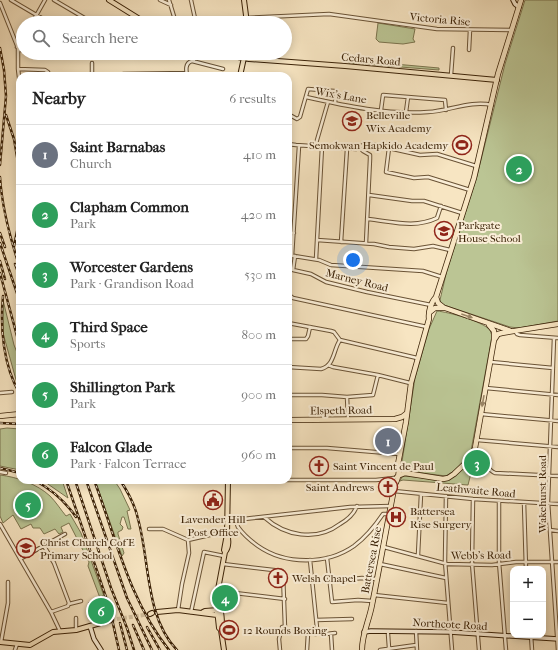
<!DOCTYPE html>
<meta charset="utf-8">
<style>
:root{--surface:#fff;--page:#f2f2f2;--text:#222;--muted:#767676;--line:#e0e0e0;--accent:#ea580c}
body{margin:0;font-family:"IM FELL French Canon",serif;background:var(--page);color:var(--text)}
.controls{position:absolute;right:12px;bottom:12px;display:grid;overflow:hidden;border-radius:8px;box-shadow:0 2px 10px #0003}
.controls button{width:36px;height:36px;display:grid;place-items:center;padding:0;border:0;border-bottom:1px solid var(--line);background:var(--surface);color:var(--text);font:20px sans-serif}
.you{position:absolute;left:353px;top:260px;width:14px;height:14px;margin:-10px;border:3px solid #fff;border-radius:50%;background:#1a73e8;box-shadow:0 0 0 6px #1a73e833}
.badge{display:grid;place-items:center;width:26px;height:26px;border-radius:50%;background:var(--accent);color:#fff;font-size:13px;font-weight:700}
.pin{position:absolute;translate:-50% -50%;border:2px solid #fff;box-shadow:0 1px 4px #0006}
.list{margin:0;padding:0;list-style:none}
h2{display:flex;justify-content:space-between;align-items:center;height:52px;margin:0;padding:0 16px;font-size:17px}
h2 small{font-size:13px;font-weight:400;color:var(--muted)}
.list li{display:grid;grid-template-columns:26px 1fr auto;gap:12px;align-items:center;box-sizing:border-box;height:60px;padding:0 16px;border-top:1px solid var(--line)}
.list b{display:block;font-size:15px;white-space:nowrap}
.list p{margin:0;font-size:13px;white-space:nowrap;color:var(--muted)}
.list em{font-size:13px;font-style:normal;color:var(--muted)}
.icon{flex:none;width:22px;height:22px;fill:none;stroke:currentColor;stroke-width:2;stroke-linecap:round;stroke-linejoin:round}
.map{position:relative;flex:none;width:558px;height:650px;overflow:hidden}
.search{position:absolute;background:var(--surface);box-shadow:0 2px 10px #0003;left:16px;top:16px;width:276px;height:44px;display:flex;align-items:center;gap:10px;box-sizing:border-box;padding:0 14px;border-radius:22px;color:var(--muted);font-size:15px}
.panel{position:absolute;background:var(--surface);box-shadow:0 2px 10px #0003;left:16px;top:72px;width:276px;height:412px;border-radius:12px}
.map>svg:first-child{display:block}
.green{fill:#bbc594;stroke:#7b744e}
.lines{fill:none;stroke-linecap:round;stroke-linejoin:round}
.primary-tunnel{stroke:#d1be9d;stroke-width:4;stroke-dasharray:4 2;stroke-linecap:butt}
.street-casing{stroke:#6a5336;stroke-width:4.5}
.secondary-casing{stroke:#3b2207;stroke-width:5.5}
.primary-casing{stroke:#3b2207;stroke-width:6}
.highway-casing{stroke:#3b2207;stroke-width:6}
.street{stroke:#faeed7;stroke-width:2.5}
.secondary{stroke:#faeed7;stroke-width:3.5}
.primary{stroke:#f7e5c2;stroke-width:4}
.highway{stroke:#f7e5c2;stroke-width:4.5}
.rail-casing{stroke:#3b2207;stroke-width:2.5}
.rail{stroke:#faeed7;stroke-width:1;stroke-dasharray:3;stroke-linecap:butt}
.oneway{fill:#998464}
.labels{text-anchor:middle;stroke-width:4;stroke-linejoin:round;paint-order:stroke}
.street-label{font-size:11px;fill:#3b2207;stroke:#faeed7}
.poi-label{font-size:11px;fill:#3b2207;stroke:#faeed7;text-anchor:start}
</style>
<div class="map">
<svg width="558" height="650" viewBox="0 0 558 650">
<rect width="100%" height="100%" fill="#f7e5c2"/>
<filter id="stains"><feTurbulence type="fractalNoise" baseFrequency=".005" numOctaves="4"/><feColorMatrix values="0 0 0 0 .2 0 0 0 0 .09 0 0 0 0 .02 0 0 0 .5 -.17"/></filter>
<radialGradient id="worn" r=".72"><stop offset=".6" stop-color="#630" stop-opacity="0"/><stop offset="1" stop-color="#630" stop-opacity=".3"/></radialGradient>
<path class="green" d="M525,0H558V321L519,328L510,327L444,305L440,302V300L447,270L477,176L505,64Z
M378,23L415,29L413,39L415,42L403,44L379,42L376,39Z
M350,60L439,68V70L349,63Z
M3,300L14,345L20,360V390L18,387L3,333Z
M437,311C448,312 482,321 490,330C491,332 491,334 492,336L471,451L467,458L454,471L446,476L406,471L401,468L415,378L429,329Z
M7,428L20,429V470L0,466V429Z
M475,457H476L486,470V474L471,473L468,485L403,480L400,481L402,477L404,476L448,480L455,476Z
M0,475C17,477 37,484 50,496C56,502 61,510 66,516L70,514L81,533L104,596H102L104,602H106L109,616L97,619L93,607L88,603L100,598L88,566L89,562L69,523L61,527L63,532L59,534L55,529L44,534L40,528H33L31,524L21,529L13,515L3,523L0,516Z
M42,480H62L68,498Z
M95,480H114L120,489L130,510L127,511L131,529H128L124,517H122L120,524L123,527L122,530L118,532V534L124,553L122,556Z"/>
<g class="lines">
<path class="primary-tunnel" d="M111,620L150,614"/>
<g class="street-casing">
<path id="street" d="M11,0L50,23
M54,0L93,23
M160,0L171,5
M169,0L176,23
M191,0L196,23
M0,3L18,48V69L20,85
M246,18L329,14L437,29L512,30
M32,23L45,0
M17,47L23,38
M18,50H23
M469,50L470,30
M193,53L194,60
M92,63V76
M18,69L45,70L48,72
M451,75L453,48
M121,76L123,74L187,73
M187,76C186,70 185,63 192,61L223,69
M306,97C346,106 388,115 428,112C449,111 471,100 492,105
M381,110L383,95L408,97
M406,112L408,97L445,100L446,110
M288,114L297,119L300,117L308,89L334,91L336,95L335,103
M288,144L296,145L356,149L366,143L420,155L437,154L476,166
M315,147L328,102
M360,148L363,151L370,155V159L366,243
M389,148L386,172L414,178L428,177L470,190
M369,195L412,201H424L462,213
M367,219C391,221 414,229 437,218L441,206
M288,233H294
M317,240L374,244L389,247L414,249L433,246L450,250
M341,242L347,149
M288,255L319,260L331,265L423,271L442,277
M292,256L299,146
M295,256L293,270L311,274L326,282L367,292L431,305
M316,259L322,147
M288,294L293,298L427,327
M288,323L331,331L334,332L340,340
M515,331L517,334L520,335L558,338
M554,338L548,502L558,650
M288,339H306L308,336L310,327
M340,340L417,358
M491,362L553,368
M328,365L333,367L378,375L410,383
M288,367L321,369C335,365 333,350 340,340
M486,388L558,395
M0,393L12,392
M288,395H322L347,397L348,419
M347,397L373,395L378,375
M481,414L558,421
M477,440L558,447
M288,448H327L399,454
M473,454C482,458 486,469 495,473L558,476
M0,472L6,473
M231,480H376L394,478
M394,491L473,499L558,504
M446,496L445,561L452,650
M473,499L472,563L479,650
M499,501V562L506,650
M524,502L526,569
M264,517C285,536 316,542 340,524C347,520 354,514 357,506
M227,518L234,519C236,521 237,524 238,527C243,534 251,541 258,546C285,565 327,565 354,546C366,537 375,526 383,514H389
M235,520L350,507L391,506
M0,524L51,612L60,631
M149,529H163L188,540L227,531
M550,530L558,531
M44,546L54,563L69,603L68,606L51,612
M384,547L447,564L492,565L516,562H558
M418,555L421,494
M327,558L332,602L358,600L372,601
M20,559L65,534
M223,564L282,571L283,574L285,628
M380,564L446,578
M330,581L362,578L377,579
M218,591L285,599
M374,595L448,603
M69,604L81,601
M178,610L182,584L189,553L188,540
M191,612L204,552L224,556
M93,613L96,624
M76,618V630
M316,620L352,619
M416,631L417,650
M326,634L335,633
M331,634L332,650
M388,634L389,648
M531,635L532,650
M1,642L8,603V582
M15,650L17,644
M280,650L279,639L282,627
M307,650L308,633L316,634L317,628L310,560
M380,650L416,645"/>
</g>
<g class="secondary-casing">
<path id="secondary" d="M513,0L515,4L519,7
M90,626L94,639L101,650
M364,632L371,631L450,632L558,639"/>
</g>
<g class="primary-casing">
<path id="primary" d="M109,0L146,23
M244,0L247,23
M216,53L249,59L345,66L497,80
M240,76L245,53
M225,552L224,550L227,534L228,480
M217,598L219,599C220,608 224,622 221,630L224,650
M157,612L178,610L217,615
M203,612L205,611L218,610
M150,614L152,613
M221,630L219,628L216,600L225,552C229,548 229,539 227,534
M0,642L30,645L53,632L76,630L111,620"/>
</g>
<g class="highway-casing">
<path id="highway" d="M436,297L438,303L443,307
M430,312L435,308H445L511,331
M494,340L498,334L502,333L558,324
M0,416L20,414
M288,420L395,419L402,417L407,413
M397,477L400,475L405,473L443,479L448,478L454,474L471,458L475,448L494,340V331L489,325
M395,484C398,480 400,470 398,464L406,422L411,383L429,319C428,312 431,302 436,297L474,178L498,74L521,0
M362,650C362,634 369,621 372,605C380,565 387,525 395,484L394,482"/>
</g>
<use href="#street" class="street"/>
<use href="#secondary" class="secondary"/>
<use href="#primary" class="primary"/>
<use href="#highway" class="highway"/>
<g class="rail-casing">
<path id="rail" d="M0,48L4,70L6,96L0,165
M6,115L14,139L20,174
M0,177C2,209 10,238 20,268
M0,233L5,247
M0,243L20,302
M14,246L20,217
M0,261L5,279
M15,264L20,277
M0,273L20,347
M3,296C0,327 3,366 20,394
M0,423L20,424
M0,468L20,473
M34,480C51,489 65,501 76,517
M66,480L109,606L119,650
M75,480L111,588L127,628L134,650
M86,480L127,598L152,650
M94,480C116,538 129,600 169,650
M120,480C128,492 135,505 138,519C150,561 145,617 177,650
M120,623L127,650
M133,625L144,650
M147,627L160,650"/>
</g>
<use href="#rail" class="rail"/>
</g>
<defs><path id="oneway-solid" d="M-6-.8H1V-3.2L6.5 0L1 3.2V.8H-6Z"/></defs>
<g class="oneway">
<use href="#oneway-solid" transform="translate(467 316) rotate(19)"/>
<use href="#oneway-solid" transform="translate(483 401) rotate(100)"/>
</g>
<defs>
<g id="school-ring" transform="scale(1)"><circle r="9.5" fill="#faeed7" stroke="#8f2418" stroke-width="1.5"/><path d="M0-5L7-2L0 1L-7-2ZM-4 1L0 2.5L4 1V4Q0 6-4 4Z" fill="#8f2418"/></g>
<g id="stadium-ring" transform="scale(1)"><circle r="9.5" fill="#faeed7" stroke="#8f2418" stroke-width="1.5"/><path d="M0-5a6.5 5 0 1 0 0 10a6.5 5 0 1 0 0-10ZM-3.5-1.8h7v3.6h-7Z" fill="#8f2418"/></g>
<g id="church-ring" transform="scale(1)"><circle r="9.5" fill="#faeed7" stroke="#8f2418" stroke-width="1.5"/><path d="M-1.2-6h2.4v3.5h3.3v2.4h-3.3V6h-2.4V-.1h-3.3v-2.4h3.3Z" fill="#8f2418"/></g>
<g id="civic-ring" transform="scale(1)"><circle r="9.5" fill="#faeed7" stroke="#8f2418" stroke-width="1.5"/><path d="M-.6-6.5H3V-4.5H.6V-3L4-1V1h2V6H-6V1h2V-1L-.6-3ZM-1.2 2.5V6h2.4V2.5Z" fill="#8f2418"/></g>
<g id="hospital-ring" transform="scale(1)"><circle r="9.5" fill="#faeed7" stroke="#8f2418" stroke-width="1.5"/><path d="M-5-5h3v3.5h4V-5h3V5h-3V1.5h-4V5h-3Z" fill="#8f2418"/></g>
</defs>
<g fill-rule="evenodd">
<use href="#school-ring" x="352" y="121"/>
<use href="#stadium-ring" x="462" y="145"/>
<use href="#school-ring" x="444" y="231"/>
<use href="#church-ring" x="319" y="466"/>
<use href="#church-ring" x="388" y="487"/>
<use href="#civic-ring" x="213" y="500"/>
<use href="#hospital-ring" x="396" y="517"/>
<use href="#school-ring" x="26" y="548"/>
<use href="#church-ring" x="278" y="578"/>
<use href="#stadium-ring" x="229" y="630"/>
</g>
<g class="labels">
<g class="street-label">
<text transform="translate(440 19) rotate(5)" y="4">Victoria Rise</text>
<text transform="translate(371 59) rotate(5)" y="4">Cedars Road</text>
<text transform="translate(341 95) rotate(10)" y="4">Wix's Lane</text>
<text transform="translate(357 280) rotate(14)" y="4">Marney Road</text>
<text transform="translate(341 410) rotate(-1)" y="4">Elspeth Road</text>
<text transform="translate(476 490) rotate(5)" y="4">Leathwaite Road</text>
<text transform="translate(542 494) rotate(-90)" y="4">Wakehurst Road</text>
<text transform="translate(481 555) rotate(-1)" y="4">Webb's Road</text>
<text transform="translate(371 560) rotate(-79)" y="4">Battersea Rise</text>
<text transform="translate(450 624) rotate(3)" y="4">Northcote Road</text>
</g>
<g class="poi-label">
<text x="366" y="119">Belleville<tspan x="366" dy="13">Wix Academy</tspan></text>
<text x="448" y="149" text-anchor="end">Semokwan Hapkido Academy</text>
<text x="458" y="229">Parkgate<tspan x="458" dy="13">House School</tspan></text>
<text x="333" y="470">Saint Vincent de Paul</text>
<text x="374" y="491" text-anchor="end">Saint Andrews</text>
<text x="410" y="515">Battersea<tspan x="410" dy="13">Rise Surgery</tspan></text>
<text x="213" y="523" text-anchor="middle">Lavender Hill<tspan x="213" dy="13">Post Office</tspan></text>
<text x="40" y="546">Christ Church CofE<tspan x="40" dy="13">Primary School</tspan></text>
<text x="292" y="582">Welsh Chapel</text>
<text x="243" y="634">12 Rounds Boxing</text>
</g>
</g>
<rect width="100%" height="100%" filter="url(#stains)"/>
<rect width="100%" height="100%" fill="url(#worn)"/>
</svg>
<div class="controls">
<button>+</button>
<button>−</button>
</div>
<div class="you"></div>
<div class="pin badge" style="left:388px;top:441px;background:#6b7280">1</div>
<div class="pin badge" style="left:519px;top:169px;background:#2e9e5b">2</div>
<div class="pin badge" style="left:477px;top:463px;background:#2e9e5b">3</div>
<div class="pin badge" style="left:225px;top:598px;background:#2e9e5b">4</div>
<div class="pin badge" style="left:28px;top:505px;background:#2e9e5b">5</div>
<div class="pin badge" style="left:101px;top:611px;background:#2e9e5b">6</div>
<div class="search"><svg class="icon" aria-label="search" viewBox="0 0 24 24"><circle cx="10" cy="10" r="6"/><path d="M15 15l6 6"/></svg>Search here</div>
<section class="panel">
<h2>Nearby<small>6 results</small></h2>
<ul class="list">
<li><span class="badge" style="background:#6b7280">1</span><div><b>Saint Barnabas</b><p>Church</p></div><em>410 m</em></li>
<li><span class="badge" style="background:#2e9e5b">2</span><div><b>Clapham Common</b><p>Park</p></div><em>420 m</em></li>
<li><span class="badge" style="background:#2e9e5b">3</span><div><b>Worcester Gardens</b><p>Park · Grandison Road</p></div><em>530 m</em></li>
<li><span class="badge" style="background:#2e9e5b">4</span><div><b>Third Space</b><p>Sports</p></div><em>800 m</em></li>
<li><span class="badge" style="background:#2e9e5b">5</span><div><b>Shillington Park</b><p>Park</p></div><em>900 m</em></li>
<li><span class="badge" style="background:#2e9e5b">6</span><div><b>Falcon Glade</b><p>Park · Falcon Terrace</p></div><em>960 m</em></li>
</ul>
</section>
</div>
